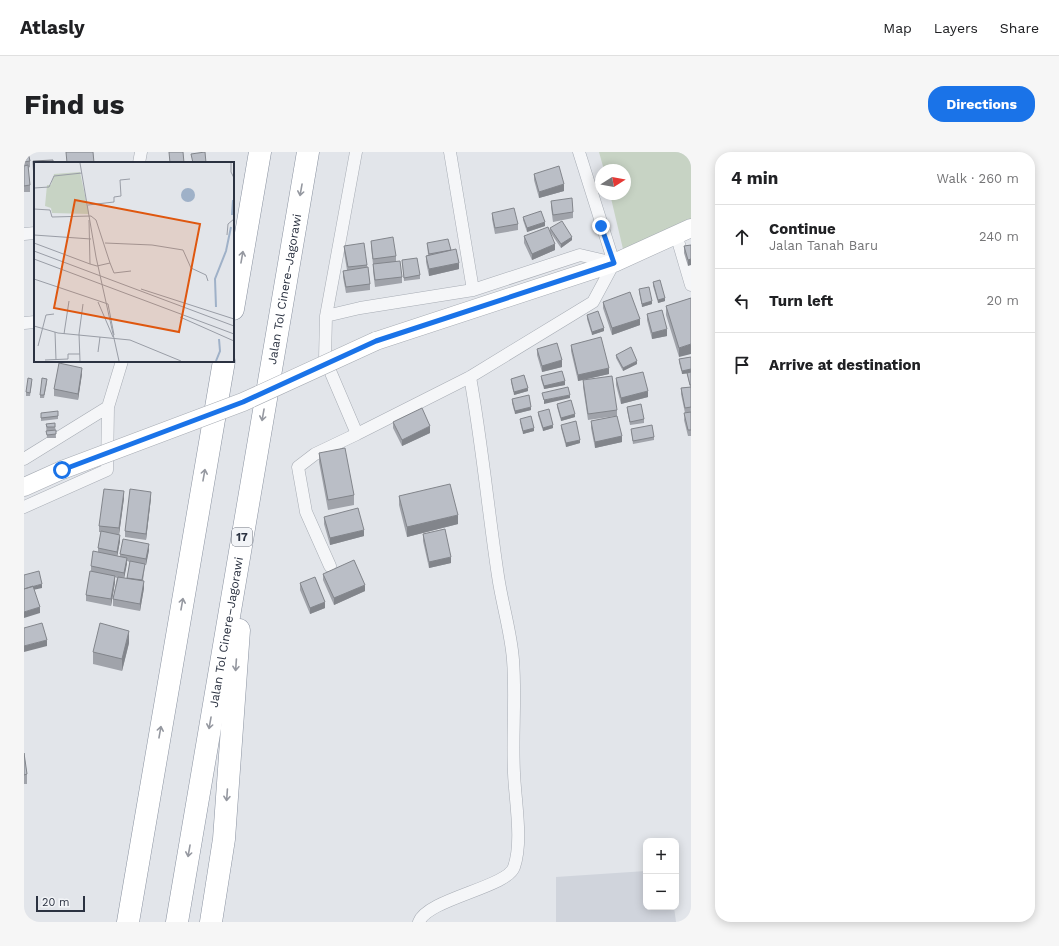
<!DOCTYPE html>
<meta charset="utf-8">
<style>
:root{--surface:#fff;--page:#f6f6f6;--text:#202124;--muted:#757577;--line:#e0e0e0;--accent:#1a73e8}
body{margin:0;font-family:"Work Sans",sans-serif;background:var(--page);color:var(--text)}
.controls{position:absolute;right:12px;bottom:12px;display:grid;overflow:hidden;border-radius:8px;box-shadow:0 2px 10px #0003}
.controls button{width:36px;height:36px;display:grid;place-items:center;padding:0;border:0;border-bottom:1px solid var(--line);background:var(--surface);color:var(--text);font:20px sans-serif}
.compass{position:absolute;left:571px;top:12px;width:36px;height:36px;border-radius:50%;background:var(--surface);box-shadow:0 2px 10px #0003;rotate:79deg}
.scale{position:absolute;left:12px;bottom:10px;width:49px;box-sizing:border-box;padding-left:4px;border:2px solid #2b3241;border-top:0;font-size:11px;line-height:14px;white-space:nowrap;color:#2b3241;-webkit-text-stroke:3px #f2f4f7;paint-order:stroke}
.stop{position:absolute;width:12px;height:12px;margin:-9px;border:3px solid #1a73e8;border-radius:50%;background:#fff}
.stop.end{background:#1a73e8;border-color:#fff;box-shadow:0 1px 4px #0008}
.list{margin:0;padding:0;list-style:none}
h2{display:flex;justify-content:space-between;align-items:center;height:52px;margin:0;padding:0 16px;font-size:17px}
h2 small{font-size:13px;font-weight:400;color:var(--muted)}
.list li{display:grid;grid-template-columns:26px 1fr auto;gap:12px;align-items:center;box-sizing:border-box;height:64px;padding:0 16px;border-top:1px solid var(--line)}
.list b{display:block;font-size:15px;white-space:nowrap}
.list p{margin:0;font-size:13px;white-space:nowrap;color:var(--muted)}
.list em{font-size:13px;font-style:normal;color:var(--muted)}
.icon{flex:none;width:22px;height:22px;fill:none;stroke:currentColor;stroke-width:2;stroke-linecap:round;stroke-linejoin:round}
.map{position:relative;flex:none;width:667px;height:770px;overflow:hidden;border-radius:16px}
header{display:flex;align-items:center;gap:24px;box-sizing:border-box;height:56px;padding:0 20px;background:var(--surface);border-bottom:1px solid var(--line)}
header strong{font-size:19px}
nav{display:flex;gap:22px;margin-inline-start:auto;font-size:14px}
.intro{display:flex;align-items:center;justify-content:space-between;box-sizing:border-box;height:96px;padding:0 24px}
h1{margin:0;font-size:28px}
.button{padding:10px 18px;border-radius:16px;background:var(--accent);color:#fff;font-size:14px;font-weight:700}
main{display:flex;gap:24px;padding:0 24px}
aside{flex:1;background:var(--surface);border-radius:16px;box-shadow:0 2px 10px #0003}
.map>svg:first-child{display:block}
.built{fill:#d0d4dc}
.green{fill:#c7d3c4}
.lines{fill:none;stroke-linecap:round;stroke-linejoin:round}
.minor-casing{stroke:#a7acb4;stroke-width:13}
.secondary-casing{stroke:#a7acb4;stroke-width:19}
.motorway-casing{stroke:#8a92a0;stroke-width:23}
.minor{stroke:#f5f6f8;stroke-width:12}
.secondary{stroke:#fff;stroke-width:18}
.motorway{stroke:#fff;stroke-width:22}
.secondary-bridge-casing{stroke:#a7acb4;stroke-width:19;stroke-linecap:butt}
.secondary-bridge{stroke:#fff;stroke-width:18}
.wall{fill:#a0a3aa;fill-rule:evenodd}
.shaded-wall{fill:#82858b}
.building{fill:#babec6;stroke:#82858b}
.oneway{stroke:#9598a0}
.route{stroke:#1a73e8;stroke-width:5}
.labels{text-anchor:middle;stroke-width:4;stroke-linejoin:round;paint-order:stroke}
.shield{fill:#f2f4f7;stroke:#676c78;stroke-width:1}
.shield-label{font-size:11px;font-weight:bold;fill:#2b3241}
.street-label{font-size:12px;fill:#2b3241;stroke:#f2f4f7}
.inset-river{fill:none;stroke:#9fb1c8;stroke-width:2}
.inset-road{fill:none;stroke:#999da6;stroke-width:1}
.view{fill:#df570f;fill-opacity:0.15;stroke:#df570f;stroke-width:2}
.inset-edge{fill:none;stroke:#2b3241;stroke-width:2}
</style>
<header>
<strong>Atlasly</strong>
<nav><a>Map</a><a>Layers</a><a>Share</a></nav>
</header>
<div class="intro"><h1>Find us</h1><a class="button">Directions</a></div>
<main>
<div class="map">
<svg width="667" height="770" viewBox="0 0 667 770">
<rect width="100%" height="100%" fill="#e2e5ea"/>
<path class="built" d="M622,719V755H650L652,770H532V725Z"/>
<path class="green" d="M575,0H667V69L599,97L586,42H601V18H580Z"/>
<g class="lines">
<g class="minor-casing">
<path id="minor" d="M332,0L302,164L301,207L333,282L446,225L569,150L590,111L555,0
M426,0L449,138
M115,11L117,0
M0,82L11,81
M652,82L667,133
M302,164L336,156L449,138L556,103L590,111
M0,171L11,170
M0,307L84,255
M0,355L83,318L84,255L98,209
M306,414L282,360L274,315L291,302L333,282
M395,770C403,747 484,735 490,715C499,690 491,648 490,621C488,583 492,545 489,508C487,480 478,452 474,424C464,358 458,291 446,225"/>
</g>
<g class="secondary-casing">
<path id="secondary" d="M352,189L590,111L667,76
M0,335L38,318"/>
</g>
<g class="motorway-casing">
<g id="motorway">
<path d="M209,157L236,0"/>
<path d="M104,770L200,209"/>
<path id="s1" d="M153,770L284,0"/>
<path d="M187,770L200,687L215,478"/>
</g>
</g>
<use href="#minor" class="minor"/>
<use href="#secondary" class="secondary"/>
<use href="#motorway" class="motorway"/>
<g class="secondary-bridge-casing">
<path id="secondary-bridge" d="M38,318L219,250L352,189"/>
</g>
<use href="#secondary-bridge" class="secondary-bridge"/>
</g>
<path class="wall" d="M0,0H5L4,1L6,9V15L4,16L6,33V40H0Z
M9,9L11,11V35H10Z
M510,22L540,39L515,46L510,28Z
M527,49L549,60V66L529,70L527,55Z
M468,61L494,72V78L471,82L468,67Z
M499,65L521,74L503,80L499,68Z
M526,76L548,88L537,96L526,80Z
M500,84L531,98L508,108L500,91Z
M347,89L372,104V109L378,125V131L351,135L349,119V112L347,95Z
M403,91L427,98L435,117L405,124L402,110V104L404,103Z
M667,93L664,114L660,101V94Z
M320,94L343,113L346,132V138L322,141L319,125V119L323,118L320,100Z
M378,108L396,123V127L380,129Z
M629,130L641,149L634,151L629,134Z
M615,137L628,152L618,155L615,140Z
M667,146L655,205L642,163V154Z
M579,150L616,173L588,183L579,156Z
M623,162L643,184L628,187L623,168Z
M563,163L580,179L568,183L563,167Z
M547,193L585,222L554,229L547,199Z
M513,197L538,215L518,220L513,203Z
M592,203L613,212L599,219L592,206Z
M667,205V284H664L660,268L661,261L657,242V236L666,235L663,221L658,222L655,210V207Z
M58,222L54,248L30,244V237Z
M517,224L541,233L520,237L517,227Z
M592,226L624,245L597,252L592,233Z
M487,227L504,239L490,243L487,230Z
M559,228L593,258V264L598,290L571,296L567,276V269L592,264L564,268L559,235Z
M8,230L6,244H2V240Z
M23,230L20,246H16V243Z
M488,247L507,258L491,262L488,251Z
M533,252L551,265L537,269L533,255Z
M603,255L620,267V271L606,273L603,258Z
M514,260L529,276L519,279L514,263Z
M17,261L34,264V267L17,269Z
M496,267L510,279L499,282L496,270Z
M369,270L406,281L378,294L369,276Z
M31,271L32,286H23L22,272Z
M537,273L556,291L542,295L537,276Z
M607,277L630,285V288L609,292Z
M295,301L330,343V353L304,358L295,310Z
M375,344L434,372L383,385L375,353Z
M100,346L95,383L96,389L93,404H96V402L125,398L122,413H121L119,429L120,436L116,459L89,454V447L93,426L91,425V430L87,454L62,449V443L67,419V414L74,400V396L77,380H75V374ZM103,409L106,410L103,426H100Z
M127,346L122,388L101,385V379Z
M300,365L340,384L306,393L300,372Z
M399,382L427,411L405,416L399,389Z
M299,422L341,439L310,453L299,428Z
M276,431L301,456L286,462L276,438Z
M105,491L98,519L69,512V500Z
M0,601L3,622V632H0Z"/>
<path class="shaded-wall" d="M540,32V39L515,46V40Z
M521,70V74L503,80V76Z
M548,85V88L537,96V92Z
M531,92V98L508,108V102Z
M667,107V113L664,114V108Z
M435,111V117L405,124V117Z
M641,146V149L634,151V148Z
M628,149V152L618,155V152Z
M616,167V173L588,183V176Z
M580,176V179L568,183V180Z
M643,177V184L628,187V181Z
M667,192V202L655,205V196Z
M538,208V215L518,220V214Z
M613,209V212L599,219V216Z
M58,216V222L54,248V242Z
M585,216V222L554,229V223Z
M667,217V221L658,222V219Z
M541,229V233L520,237V234Z
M504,236V239L490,243V240Z
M624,239V245L597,252V246Z
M546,243V246L520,252V248Z
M507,255V258L491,262V259Z
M551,262V265L537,269V266Z
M529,273V276L519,279V276Z
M406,274V281L378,294V288Z
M510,276V279L499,282V279Z
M598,284V290L571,296V290Z
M556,288V291L542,295V291Z
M100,339V346L95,383V376Z
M127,340V346L122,388V382Z
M434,363V372L383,385V375Z
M340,378V384L306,393V386Z
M96,383V389L93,406V400Z
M125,392V398L122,413V407Z
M427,405V411L405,416V410Z
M103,406V412L100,427V421Z
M91,424V430L87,454V447Z
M120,429V436L116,459V452Z
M18,432V436L0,440V437Z
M341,433V439L310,453V446Z
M301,450V456L286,462V456Z
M16,455V461L0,466V460Z
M105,479V491L98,519V507Z
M23,488V494L0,500V494Z"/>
<path class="building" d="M0,0H4L6,9L0,10Z
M42,0H69L70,11H43Z
M145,0H159L160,11H146Z
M181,0L182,11H169L167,2Z
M29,8V11H11V29H10L9,9Z
M4,13L6,33L0,34V14Z
M535,14L540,32L515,40L510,22Z
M548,46L549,60L529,63L527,49Z
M490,56L494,72L471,76L468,61Z
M517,59L521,70L503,76L499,65Z
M538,69L548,85L537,92L526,76Z
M524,75L531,92L508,102L500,84Z
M369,85L372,104L349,107L347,89Z
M424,87L427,98L405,102L403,91Z
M340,91L343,113L324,115L320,94Z
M667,93V107L664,108L660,94Z
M432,97L435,111L405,117L402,104Z
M393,106L396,123L380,126L378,108Z
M376,109L378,125L351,128L349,112Z
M344,115L346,132L322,135L319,119Z
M636,128L641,146L634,148L629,130Z
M625,135L628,149L618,152L615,137Z
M606,140L616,167L588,176L579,150Z
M667,146V192L655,196L642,154Z
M638,158L643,177L628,181L623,162Z
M574,159L580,176L568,180L563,163Z
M577,185L585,216L554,223L547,193Z
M533,191L538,208L518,214L513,197Z
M607,195L613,209L599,216L592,203Z
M667,205V217L658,219L655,207Z
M35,211L58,216L54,242L30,237Z
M538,219L541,229L520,234L517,224Z
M619,220L624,239L597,246L592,226Z
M667,220V233H666L663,221Z
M500,223L504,236L490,240L487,227Z
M588,224L593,258L564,262L559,228Z
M4,226L8,227L6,241L2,240Z
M18,226L23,227L20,243H16Z
M544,235L546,243L520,248L518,241Z
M667,235V255L661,256L657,236Z
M505,243L507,255L491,259L488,247Z
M547,248L551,262L537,266L533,252Z
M617,252L620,267L606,270L603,255Z
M398,256L406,274L378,288L369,270Z
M525,257L529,273L519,276L514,260Z
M34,259V264L17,266V261Z
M667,260V278H664L660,261Z
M507,264L510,276L499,279L496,267Z
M593,264L598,284L571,290L567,269Z
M552,269L556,288L542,291L537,273Z
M31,271V275H23L22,272Z
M628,273L630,285L609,289L607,277Z
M32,278V282L23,283L22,279Z
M321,296L330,343L304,348L295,301Z
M426,332L434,363L383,375L375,344Z
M80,337L100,339L95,376L75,374Z
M106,337L127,340L122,382L101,379Z
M334,356L340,378L306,386L300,365Z
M421,377L427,405L405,410L399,382Z
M77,379L96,383L93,400L74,396Z
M99,387L125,392L122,407L96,402Z
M69,399L103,406L100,421L67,414Z
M330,408L341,433L310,446L299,422Z
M106,409L121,412L118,428L103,426Z
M15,419L18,432L0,437V423Z
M66,419L91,424L87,447L62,443Z
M94,425L120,429L116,452L89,447Z
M291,425L301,450L286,456L276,431Z
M9,434L16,455L0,460V437Z
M18,471L23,488L0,494V476Z
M76,471L105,479L98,507L69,500Z
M0,601L3,622L0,623Z"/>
<defs><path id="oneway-shaft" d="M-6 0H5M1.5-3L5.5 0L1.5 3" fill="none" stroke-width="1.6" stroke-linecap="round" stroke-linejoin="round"/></defs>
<g class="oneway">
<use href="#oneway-shaft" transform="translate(277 38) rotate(100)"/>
<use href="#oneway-shaft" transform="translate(218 105) rotate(-80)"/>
<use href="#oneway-shaft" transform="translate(239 263) rotate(100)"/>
<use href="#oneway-shaft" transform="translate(180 323) rotate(-80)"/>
<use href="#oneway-shaft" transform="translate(158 452) rotate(-80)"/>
<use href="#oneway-shaft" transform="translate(212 513) rotate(94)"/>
<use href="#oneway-shaft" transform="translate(186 571) rotate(100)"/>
<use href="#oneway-shaft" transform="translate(136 580) rotate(-80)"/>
<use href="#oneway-shaft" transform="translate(203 643) rotate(94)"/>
<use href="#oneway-shaft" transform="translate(165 699) rotate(100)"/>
</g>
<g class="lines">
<path class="route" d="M38,318L219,250L352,189L590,111L577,74"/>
</g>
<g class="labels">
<rect class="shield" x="208" y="376" width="20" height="18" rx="3"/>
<g class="shield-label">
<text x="218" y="389">17</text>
</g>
<g class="street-label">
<text dy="4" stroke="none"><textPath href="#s1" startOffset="642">Jalan Tol Cinere–Jagorawi</textPath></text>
<text dy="4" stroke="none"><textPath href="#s1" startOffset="294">Jalan Tol Cinere–Jagorawi</textPath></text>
</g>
</g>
<g transform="translate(10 10)">
<rect width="200" height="200" fill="#e2e5ea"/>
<path d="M46,10L55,52L18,51L17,46L11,44L13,23H17L20,12Z" fill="#c7d3c4"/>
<path d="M147 33a7 7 0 1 1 14 0a7 7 0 1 1-14 0Z" fill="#9fb1c8"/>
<path class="inset-river" d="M198,53L199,38M182,145L181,117L192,89L197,65M182,199L186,189L185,177"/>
<path class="inset-road" d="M46,1L62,95L85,199M197,1V10L200,16M0,26L15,25L20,14L48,11M54,43L80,40V35L87,34L86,18L96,17M0,47L16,48L18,55L57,54L62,58L76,101L63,104L56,102L0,81M55,58L56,102M0,73L57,77M193,73L194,62L200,57M71,81L118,83L149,88L157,106L172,113L174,119M0,89L200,164M0,97L200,172M76,101L80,111L97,109M0,117L74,142L80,173M107,127L200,157M64,140L79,175M146,155L200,179M0,164L24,171L96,178L147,199M21,170L22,198M30,172L35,139M4,184L12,153L20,152M64,190L66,175M11,198L34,197V192H46M46,199L45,172L49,142"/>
<path class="view" d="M41,38L166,62L145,170L20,146Z"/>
<rect width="200" height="200" class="inset-edge"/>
</g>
</svg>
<div class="controls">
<button>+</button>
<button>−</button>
</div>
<svg class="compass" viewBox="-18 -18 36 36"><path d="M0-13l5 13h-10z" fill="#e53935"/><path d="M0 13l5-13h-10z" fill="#757577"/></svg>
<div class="scale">20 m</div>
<div class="stop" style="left:38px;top:318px"></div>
<div class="stop end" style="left:577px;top:74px"></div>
</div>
<aside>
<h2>4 min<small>Walk · 260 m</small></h2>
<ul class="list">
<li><svg class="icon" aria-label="ahead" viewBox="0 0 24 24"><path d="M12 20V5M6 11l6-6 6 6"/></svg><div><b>Continue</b><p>Jalan Tanah Baru</p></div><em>240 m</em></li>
<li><svg class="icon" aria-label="left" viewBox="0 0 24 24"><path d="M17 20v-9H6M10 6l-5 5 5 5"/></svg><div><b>Turn left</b></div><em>20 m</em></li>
<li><svg class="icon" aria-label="arrive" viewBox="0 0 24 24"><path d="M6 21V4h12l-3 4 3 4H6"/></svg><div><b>Arrive at destination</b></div></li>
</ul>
</aside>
</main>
